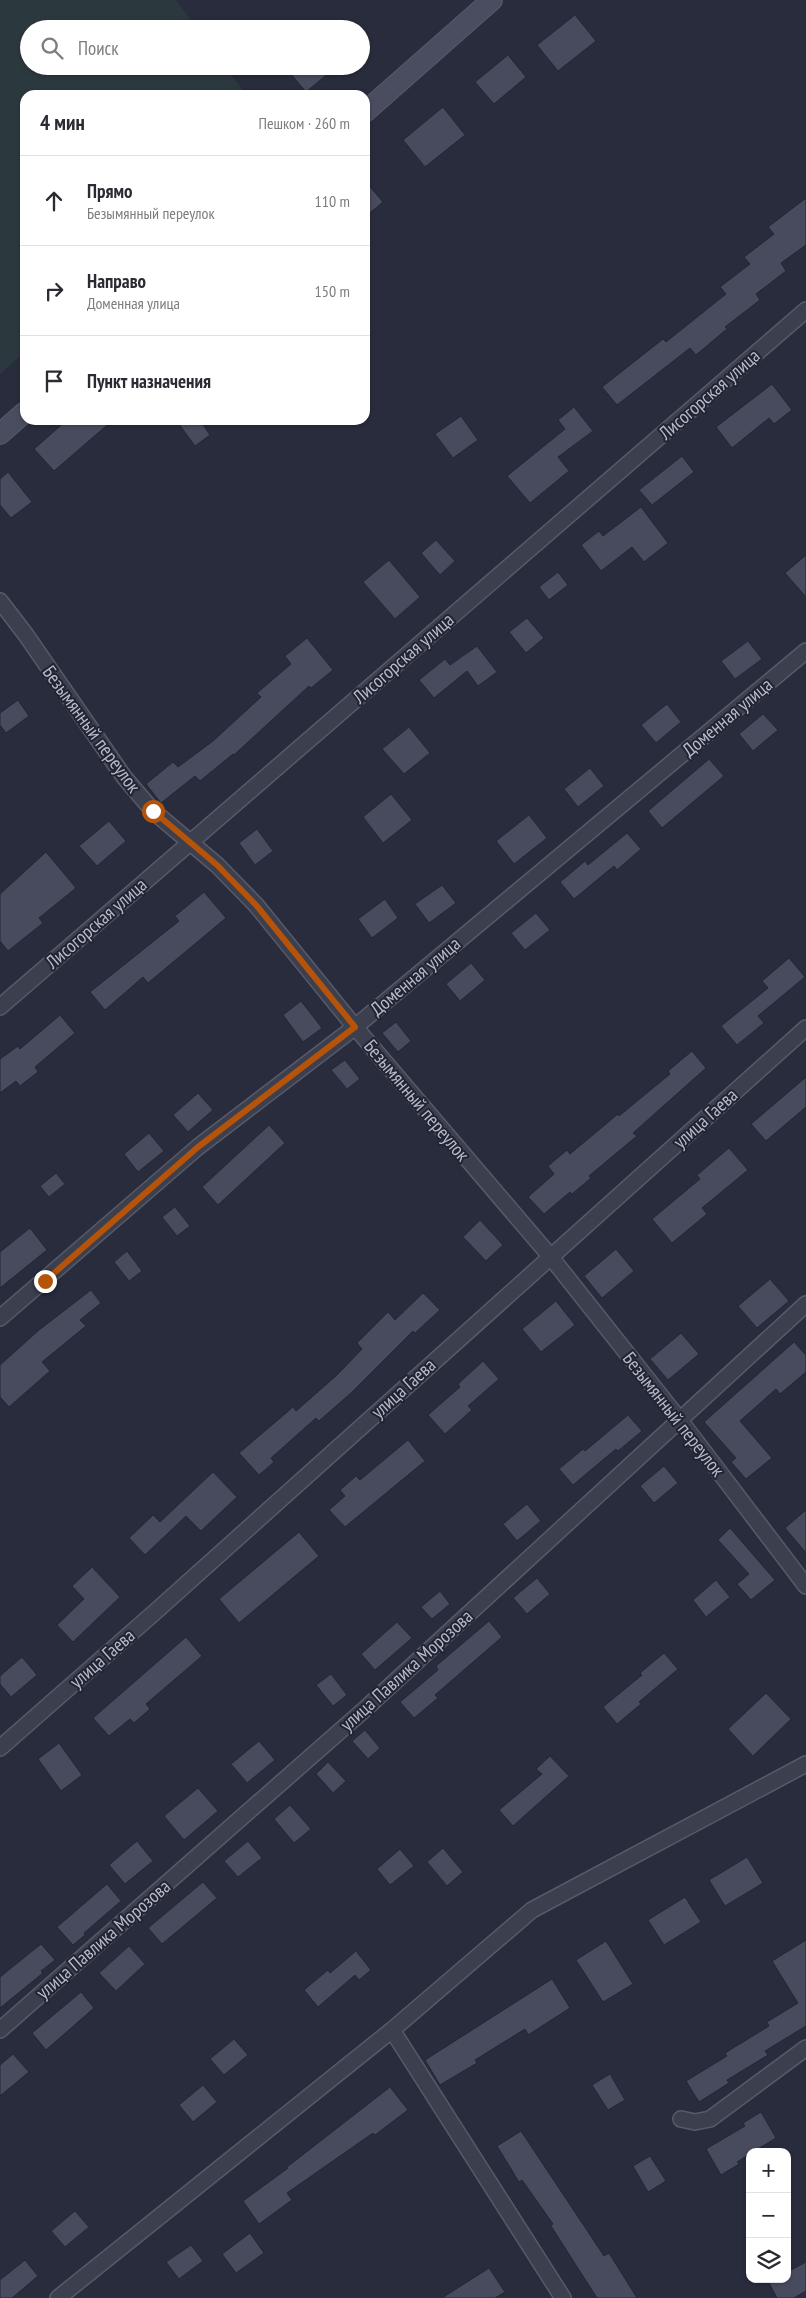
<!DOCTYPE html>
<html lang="ru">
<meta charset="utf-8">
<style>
:root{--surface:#fff;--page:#f2f2f3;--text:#2b2b33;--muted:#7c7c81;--line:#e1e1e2}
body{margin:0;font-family:"PT Sans Narrow",sans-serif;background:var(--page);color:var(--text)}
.controls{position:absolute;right:15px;bottom:15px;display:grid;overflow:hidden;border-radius:10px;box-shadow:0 1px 4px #0004}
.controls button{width:45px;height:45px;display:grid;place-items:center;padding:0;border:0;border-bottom:1px solid var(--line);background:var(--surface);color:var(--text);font:25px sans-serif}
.stop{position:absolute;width:15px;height:15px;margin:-11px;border:4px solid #b45309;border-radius:50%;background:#fff}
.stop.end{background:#b45309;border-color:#fff;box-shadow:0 1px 5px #0008}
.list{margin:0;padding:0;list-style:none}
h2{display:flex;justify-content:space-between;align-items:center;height:65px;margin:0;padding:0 20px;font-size:21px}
h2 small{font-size:16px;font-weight:400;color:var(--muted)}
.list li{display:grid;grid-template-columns:32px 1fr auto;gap:15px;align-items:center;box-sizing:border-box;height:90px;padding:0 20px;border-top:1px solid var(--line)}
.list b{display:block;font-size:19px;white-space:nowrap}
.list p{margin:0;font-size:16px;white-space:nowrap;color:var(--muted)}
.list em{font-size:16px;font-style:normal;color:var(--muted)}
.icon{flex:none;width:28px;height:28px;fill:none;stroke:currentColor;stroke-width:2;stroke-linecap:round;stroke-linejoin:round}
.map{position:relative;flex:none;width:806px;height:2298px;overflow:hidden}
.search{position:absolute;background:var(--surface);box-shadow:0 1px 4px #0004;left:20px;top:20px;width:350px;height:55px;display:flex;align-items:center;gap:12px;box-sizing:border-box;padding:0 18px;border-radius:28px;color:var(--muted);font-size:19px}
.panel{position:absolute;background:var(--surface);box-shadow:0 1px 4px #0004;left:20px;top:90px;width:350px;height:335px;border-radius:15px}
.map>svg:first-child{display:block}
.green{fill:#2b393f}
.building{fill:#484b5e;stroke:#232634}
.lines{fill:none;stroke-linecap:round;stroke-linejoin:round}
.street-casing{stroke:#575a68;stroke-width:18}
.secondary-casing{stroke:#575a68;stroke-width:22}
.street{stroke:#3c3f4d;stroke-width:15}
.secondary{stroke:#4a4d60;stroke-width:20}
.route{stroke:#b45309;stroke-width:6}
.labels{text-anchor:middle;stroke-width:4;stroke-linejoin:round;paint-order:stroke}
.street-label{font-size:19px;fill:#b8bac8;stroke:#212432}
</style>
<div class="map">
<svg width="806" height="2298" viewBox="0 0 806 2298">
<rect width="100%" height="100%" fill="#282c3d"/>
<path class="green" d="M0,0H176L197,29H29V66H225L246,95H25V352L0,374Z"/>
<path class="building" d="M575,15L596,41L558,71L537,45Z
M508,55L526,77L494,104L475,82Z
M298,66H337L306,92L290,73Z
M443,107L465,135L425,167L403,140Z
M365,181L383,202L365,217Z
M806,198V245L781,263L786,271L756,294L760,300L725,327L727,329L696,355L690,348L617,405L602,387L663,339L666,342L726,294L720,287L750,264L744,257L774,234L768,227Z
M772,384L792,410L774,424L769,418L732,448L716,427Z
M574,407L593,431L558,457L569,471L530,503L507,476L565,429L558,420Z
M461,416L478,440L453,458L435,434Z
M67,420H113L54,471L34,449Z
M176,420H200L210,435L195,446Z
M682,456L694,472L652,505L639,490Z
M8,472L32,502L11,518L0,505V479Z
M641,507L668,543L644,562L632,547L601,571L581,545L599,531L603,536Z
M436,540L455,561L440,575L421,553Z
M806,555V597L785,573Z
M389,560L420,597L395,619L363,582Z
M558,572L568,585L549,600L539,587Z
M527,618L544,638L526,653L509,632Z
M307,638L333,670L311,688L309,686L234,755L233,754L200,781L195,776L161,803L146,784L173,762L178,767L213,741L261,697L257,693L291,664L285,656Z
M748,641L762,659L735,679L721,661Z
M477,646L497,672L478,686L467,671L434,698L419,680L445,659L450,665Z
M18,700L29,716L6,733L0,725V713Z
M667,704L681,722L656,743L641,725Z
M763,714L778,730L753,751L739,734Z
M409,727L430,753L404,774L382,749Z
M709,759L724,776L662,828L648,811Z
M590,768L604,786L578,807L564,789Z
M391,794L412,820L383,843L363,817Z
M529,815L547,838L514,864L496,841Z
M109,821L126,841L97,866L79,846Z
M257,829L273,851L255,865L239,843Z
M627,833L641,849L617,870L614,866L574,899L560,882L585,861L588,865Z
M46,852L76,888L39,918L43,923L8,951L0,941V894Z
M442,885L456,903L429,923L415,904Z
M204,892L226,918L148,983L143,977L105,1010L90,992L179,921L175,916Z
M385,899L398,918L372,938L358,919Z
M536,913L550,930L525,950L511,933Z
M789,958L805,977L758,1016L764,1023L737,1045L721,1026L768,988L762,981Z
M471,963L485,980L460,1001L446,984Z
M301,1001L322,1028L303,1042L283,1015Z
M60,1015L75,1033L35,1067L38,1072L20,1086L16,1081L0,1093V1059L18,1046L20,1049Z
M396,1022L411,1041L398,1052L382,1033Z
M692,1051L706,1068L633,1133L637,1136L589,1176L591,1178L572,1194L570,1192L544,1214L528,1197L554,1174L548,1166L567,1150L570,1154L618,1114L619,1116L670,1074L668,1071Z
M345,1060L360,1079L347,1089L331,1070Z
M806,1077V1107L766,1141L751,1124Z
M198,1093L213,1110L188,1132L173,1115Z
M269,1125L285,1143L218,1205L202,1187Z
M149,1133L164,1151L138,1172L124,1154Z
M729,1148L748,1170L702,1208L707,1214L672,1243L652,1219L700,1179L697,1175Z
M56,1173L65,1184L49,1197L40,1186Z
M175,1207L190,1226L177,1236L162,1217Z
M480,1220L503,1245L486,1261L463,1237Z
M30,1228L47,1250L0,1288V1252Z
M616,1249L634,1271L602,1298L584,1276Z
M127,1251L142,1271L129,1281L114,1262Z
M770,1279L789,1301L757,1328L738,1306Z
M91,1290L101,1303L80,1320L86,1326L42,1362L50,1371L9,1407L0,1397V1365L39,1330Z
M423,1293L440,1310L415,1333L413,1331L351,1393L319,1421L316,1418L271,1458L274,1462L259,1475L239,1453L293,1407L296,1411L337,1375L362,1349L357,1343L388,1312L395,1320Z
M556,1301L575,1325L541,1352L522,1329Z
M681,1333L699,1354L668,1380L650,1359Z
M794,1342L806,1355V1372L780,1394L776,1389L740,1421L772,1458L746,1479L731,1462L736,1458L704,1422Z
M483,1361L499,1379L468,1406L472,1410L445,1434L428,1415L460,1387L458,1384Z
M628,1415L642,1431L618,1451L616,1449L573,1485L559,1469L583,1449L585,1451Z
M408,1440L425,1461L345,1527L329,1510L345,1496L340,1490L356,1476L360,1480Z
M664,1466L678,1483L654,1503L640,1486Z
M213,1472L237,1497L201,1531L186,1516L145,1555L129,1538L153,1515L160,1522Z
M527,1504L541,1521L517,1541L503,1524Z
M806,1510V1553L785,1528Z
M730,1528L775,1580L751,1600L737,1584L749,1574L718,1540Z
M299,1532L319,1556L239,1623L219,1599Z
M92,1567L120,1597L73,1642L57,1625L84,1599L72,1586Z
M537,1578L550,1594L527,1614L513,1598Z
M716,1580L730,1597L706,1617L693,1600Z
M440,1591L450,1604L432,1619L421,1607Z
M489,1621L502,1637L435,1695L438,1698L414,1718L400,1702L438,1670L436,1666Z
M397,1622L412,1638L375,1670L361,1654Z
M186,1637L202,1656L146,1704L150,1709L134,1723L130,1719L109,1736L93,1718Z
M664,1653L678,1669L639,1702L641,1704L617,1724L603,1707L642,1675L640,1673Z
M22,1657L37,1675L11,1697L0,1684V1676Z
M331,1674L347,1695L333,1706L316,1685Z
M766,1693L791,1719L753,1756L728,1729Z
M365,1730L380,1748L368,1759L352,1741Z
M259,1741L275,1760L247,1783L231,1764Z
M59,1743L82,1775L61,1791L38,1759Z
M550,1756L569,1776L513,1826L499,1810L542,1774L536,1769Z
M328,1762L346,1781L333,1793L316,1774Z
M198,1788L218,1811L184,1840L164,1816Z
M290,1805L311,1829L294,1843L274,1819Z
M137,1841L153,1861L125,1884L109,1865Z
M248,1841L262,1858L238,1877L224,1861Z
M443,1848L463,1872L447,1886L427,1862Z
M400,1849L414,1866L390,1885L377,1869Z
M747,1857L763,1883L725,1906L709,1880Z
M203,1882L217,1898L162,1944L148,1928Z
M107,1884L121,1901L84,1933L85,1935L73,1945L57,1927Z
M685,1897L701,1922L664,1945L648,1920Z
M806,1940V2026L765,2051L768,2055L727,2080L729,2083L699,2102L686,2081L727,2056L725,2053L769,2026L767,2022L798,2003L772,1961Z
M606,1941L633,1984L603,2002L576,1960Z
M41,1944L55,1960L41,1971L43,1973L0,2008V1977Z
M129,1946L145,1964L116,1991L99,1973Z
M356,1951L371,1970L359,1980L355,1975L318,2007L304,1990L328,1970L330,1973Z
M552,1979L570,2008L528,2035L525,2029L475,2060L477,2063L440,2085L425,2060Z
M81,1992L94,2008L46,2050L32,2033Z
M234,2039L248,2055L224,2075L210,2059Z
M13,2054L29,2072L0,2096V2065Z
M610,2074L625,2100L608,2110L592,2085Z
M203,2085L217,2102L193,2122L179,2105Z
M390,2087L408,2110L375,2135L373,2133L287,2193L292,2200L259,2224L243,2201L288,2168L287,2167Z
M761,2112L776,2138L753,2152H750V2154L737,2162L739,2164L721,2175L706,2149L745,2126L743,2123Z
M521,2131L604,2256L609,2253L637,2298H597L551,2226L553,2224L522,2180L519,2182L497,2146Z
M650,2156L666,2181L648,2192L633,2166Z
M75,2211L89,2227L65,2247L51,2231Z
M250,2233L264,2253L236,2273L222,2254Z
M191,2245L203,2261L179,2279L166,2262Z
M25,2260L38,2276L12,2298H0V2280Z
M806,2262V2291L794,2298H777L767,2279H787V2272Z
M489,2268L505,2292L495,2298H442Z"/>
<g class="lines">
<g class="street-casing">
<path id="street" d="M0,601L26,635L124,777L153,811L217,865L256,905L355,1027L550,1256L679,1419L806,1586
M0,1007L806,310
M0,1318L198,1147L355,1027L806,651
M0,1748L155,1612L806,1028
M0,2030L365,1709L806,1304
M392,2030L563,2298
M681,2119L695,2122L710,2119L806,2048
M58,2298L392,2030L532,1910L806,1764"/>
</g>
<g class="secondary-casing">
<path id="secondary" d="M365,112L492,0
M0,434L25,412"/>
</g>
<use href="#street" class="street"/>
<use href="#secondary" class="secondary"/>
</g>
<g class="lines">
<path class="route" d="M45,1281L198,1147L355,1027L256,905L217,865L153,811"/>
</g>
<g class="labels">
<g class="street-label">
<text transform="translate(709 394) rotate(-41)" y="7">Лисогорская улица</text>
<text transform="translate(403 658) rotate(-41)" y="7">Лисогорская улица</text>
<text transform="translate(727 717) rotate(-40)" y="7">Доменная улица</text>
<text transform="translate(92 729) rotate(54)" y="7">Безымянный переулок</text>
<text transform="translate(96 923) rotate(-41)" y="7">Лисогорская улица</text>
<text transform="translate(415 976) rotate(-40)" y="7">Доменная улица</text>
<text transform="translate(417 1100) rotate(50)" y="7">Безымянный переулок</text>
<text transform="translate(705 1118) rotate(-42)" y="7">улица Гаева</text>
<text transform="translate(403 1388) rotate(-42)" y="7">улица Гаева</text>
<text transform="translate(674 1414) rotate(52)" y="7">Безымянный переулок</text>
<text transform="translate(102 1658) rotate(-41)" y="7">улица Гаева</text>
<text transform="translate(406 1670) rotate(-42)" y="7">улица Павлика Морозова</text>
<text transform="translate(103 1939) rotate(-41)" y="7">улица Павлика Морозова</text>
</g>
</g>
</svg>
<div class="controls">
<button>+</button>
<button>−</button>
<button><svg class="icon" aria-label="layers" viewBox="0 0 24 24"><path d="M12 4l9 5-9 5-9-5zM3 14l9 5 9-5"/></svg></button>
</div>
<div class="stop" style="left:153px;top:811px"></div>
<div class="stop end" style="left:45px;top:1281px"></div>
<div class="search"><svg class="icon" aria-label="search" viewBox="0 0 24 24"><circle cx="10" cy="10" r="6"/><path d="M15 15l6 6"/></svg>Поиск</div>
<section class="panel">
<h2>4 мин<small>Пешком · 260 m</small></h2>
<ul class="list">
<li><svg class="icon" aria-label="ahead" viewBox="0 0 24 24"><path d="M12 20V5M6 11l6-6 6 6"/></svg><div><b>Прямо</b><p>Безымянный переулок</p></div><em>110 m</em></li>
<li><svg class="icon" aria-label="right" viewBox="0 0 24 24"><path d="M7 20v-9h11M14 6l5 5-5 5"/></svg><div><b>Направо</b><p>Доменная улица</p></div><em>150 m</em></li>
<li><svg class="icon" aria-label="arrive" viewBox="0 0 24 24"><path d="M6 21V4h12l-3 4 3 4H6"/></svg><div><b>Пункт назначения</b></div></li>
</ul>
</section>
</div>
